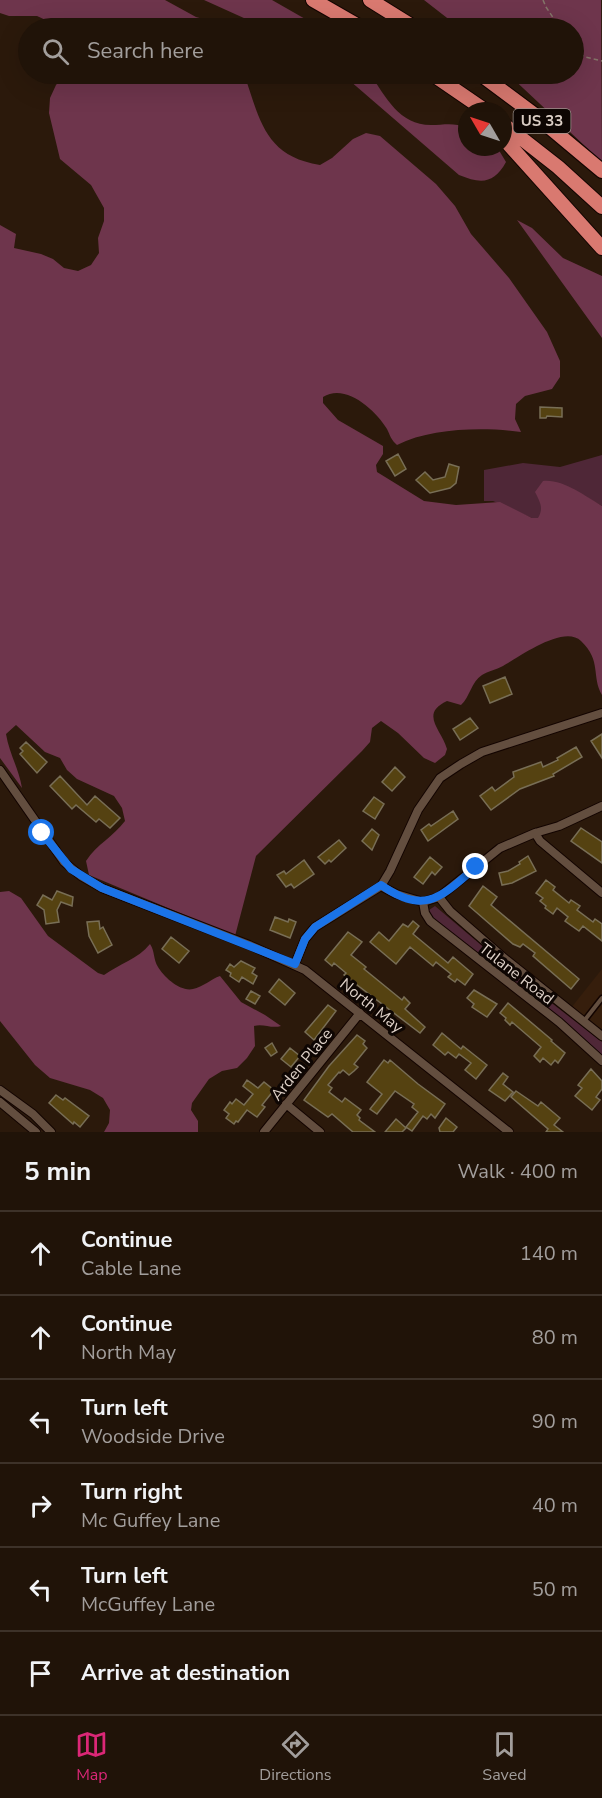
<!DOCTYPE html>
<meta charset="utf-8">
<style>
:root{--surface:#201308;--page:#2d2016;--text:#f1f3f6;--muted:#a29e9c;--line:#3d3229;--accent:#db2777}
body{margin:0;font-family:"Nunito Sans",sans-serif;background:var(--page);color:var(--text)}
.compass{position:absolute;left:458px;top:102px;width:54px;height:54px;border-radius:50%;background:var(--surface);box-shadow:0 6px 24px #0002;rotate:309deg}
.stop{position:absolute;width:18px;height:18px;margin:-14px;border:4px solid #1a73e8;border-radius:50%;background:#fff}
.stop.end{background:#1a73e8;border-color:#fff;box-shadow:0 2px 6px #0008}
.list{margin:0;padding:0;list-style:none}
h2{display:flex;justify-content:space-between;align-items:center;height:78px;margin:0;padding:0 24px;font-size:26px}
h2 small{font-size:20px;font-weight:400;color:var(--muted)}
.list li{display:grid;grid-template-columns:39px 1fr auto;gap:18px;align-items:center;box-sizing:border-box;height:84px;padding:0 24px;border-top:2px solid var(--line)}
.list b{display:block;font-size:22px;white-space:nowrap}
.list p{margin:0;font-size:20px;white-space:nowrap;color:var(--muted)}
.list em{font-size:20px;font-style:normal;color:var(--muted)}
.icon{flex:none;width:33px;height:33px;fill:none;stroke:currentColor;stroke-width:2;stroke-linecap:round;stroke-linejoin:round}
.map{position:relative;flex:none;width:602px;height:1132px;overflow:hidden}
.search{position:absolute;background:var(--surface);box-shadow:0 6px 24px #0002;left:18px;right:18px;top:18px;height:66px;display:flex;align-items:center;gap:15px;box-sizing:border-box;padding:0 21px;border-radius:33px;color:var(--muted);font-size:22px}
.sheet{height:582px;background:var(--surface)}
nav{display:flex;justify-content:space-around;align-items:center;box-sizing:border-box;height:84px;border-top:2px solid var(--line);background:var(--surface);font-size:16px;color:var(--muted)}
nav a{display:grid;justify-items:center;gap:3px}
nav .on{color:var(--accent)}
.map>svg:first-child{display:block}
.built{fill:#361e0c}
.green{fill:#4f2737}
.forest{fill:#6e354c}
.building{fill:#554211;stroke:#786e56;stroke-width:1.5}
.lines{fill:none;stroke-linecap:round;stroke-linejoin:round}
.service-casing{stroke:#130400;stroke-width:7}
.minor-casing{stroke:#130400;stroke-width:10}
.motorway-casing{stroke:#130400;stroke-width:16}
.path{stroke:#847569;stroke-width:1.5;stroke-dasharray:4.5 3;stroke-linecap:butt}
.service{stroke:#634e3f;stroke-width:4}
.minor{stroke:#634e3f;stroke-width:8}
.motorway{stroke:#d97970;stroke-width:14}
.route{stroke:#1a73e8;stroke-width:8}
.labels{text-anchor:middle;stroke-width:6;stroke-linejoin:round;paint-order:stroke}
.shield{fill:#0e0603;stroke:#9e938c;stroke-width:1.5}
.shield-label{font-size:15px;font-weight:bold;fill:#dccfc6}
.street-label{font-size:16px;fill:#dccfc6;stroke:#0e0603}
</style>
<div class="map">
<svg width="602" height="1132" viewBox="0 0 602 1132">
<rect width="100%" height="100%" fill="#2b190b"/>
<path class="built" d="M602,969V1033L571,1008Z"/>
<path class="green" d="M602,455V506L572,489L542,504V512L539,518H532L493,501H484V470L523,463L560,467Z
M435,906L527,984L602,1042V1058L429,916V910Z"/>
<path class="forest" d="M0,0H165L196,17L225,25L226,28H63L37,16H9L0,13Z
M204,0H272L321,28H266Z
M424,0H601L602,162L508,74H574V28H460Z
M65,74H244C260,119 264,156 320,165L332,158L353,139L366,133L380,136L436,184L455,206L471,234L509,278L547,332L560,361V377L552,389L525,396L516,404L515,419L521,432C483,427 431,428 397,445C391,440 390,435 387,429C375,410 346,383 323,397V403L338,420L383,446V454L376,465L377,472L424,501L456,505L500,502L532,518H538C544,508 540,502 535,492L543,481C563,479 585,496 602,506V695C591,676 602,661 581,641C564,624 519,657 503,666C496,670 488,671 482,675C471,682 470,697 461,705L447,701C419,714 442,730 447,749L445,755L435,763L424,758L398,733L381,721L372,728L370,742L362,751L256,856L235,936L89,875L86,861C97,844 113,837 125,821L122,808L114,796L77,779L67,770L60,758L45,752L16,725L6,734C9,753 19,769 22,788L0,758V225L16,234L14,248L41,254L53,259L64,268L78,271L91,265L99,253L98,238L104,221V208L91,185L60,159L49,113L50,98L56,85Z
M342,74H370C386,97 399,125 431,125C444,125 454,122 467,128V147H497L506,162C494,184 481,184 459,175Z
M517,220L532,228L563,258L602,276V338Z
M9,891L21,898L48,936L98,973L104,975C119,964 138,959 150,944C155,951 153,959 158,967C164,977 180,992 193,989C203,987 211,979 220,976L241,1002L265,1015L281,1026C271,1029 263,1023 254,1026L255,1046L247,1058L237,1068L222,1071L209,1079L192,1103L191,1110L198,1121V1132H104L109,1123L110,1110L103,1098L90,1090L50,1078L35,1065L0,1021V892Z"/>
<path class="building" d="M540,407L562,408V417L547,416L546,418H540Z
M398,454L406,469L395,476L386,461Z
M449,464L459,467L456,483L450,488L430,493L416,480L425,472L433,480L445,477Z
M505,677L512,694L490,703L483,686Z
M470,718L478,728L460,740L453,729Z
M602,734V758L591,741Z
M26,742L47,762L37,773L20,754L23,751L20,748Z
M576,747L582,757L553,774L554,776L520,789L491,810L480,796L492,787L495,791L514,777L513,772L541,762L543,767L558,760L557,758Z
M395,767L405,777L392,791L382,782Z
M60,776L87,805L95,796L120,818L110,828L99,819L96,822L76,805L72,809L50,786Z
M374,797L384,804L375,819L363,811Z
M453,811L458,819L428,841L421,830L429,824L431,826Z
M581,828L602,842V863L571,841Z
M372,829L379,835L372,850L362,841Z
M339,840L346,848L331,862L329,860L325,864L318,857Z
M528,856L536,871L512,883L502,885L499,873L508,871L520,864L519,862Z
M430,857L442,867L435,875L432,872L423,884L414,877Z
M304,860L314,874L294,888L291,884L286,887L277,875L284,871L286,874Z
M546,880L555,887L553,890L569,903L571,900L580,906L577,910L593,922L595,919L602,924V941L583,926L579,931L565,921L568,917L557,908L553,914L545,908L546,906L540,901L543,898L536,893Z
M483,886L497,897L491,905L579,979L571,989L533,956L535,953L523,944L520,947L513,944L469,906Z
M57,891L73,897L72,906L61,902L57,910L59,922L46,924L44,910L37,905L43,895L52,900Z
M275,917L288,922L289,919L296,922L290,938L270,930Z
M99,921L100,929L103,927L112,945L98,953L89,936L87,922Z
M413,921L419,926L413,934L448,963L453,957L473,974L465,985L457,979L455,982L448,977L451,974L436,962L433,966L410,947L396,964L370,942L379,932L389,941L403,924L408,927Z
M348,932L362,942L351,955L366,967L364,969L402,1000L404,997L410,1003L405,1009L425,1027L420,1033L344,975L346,973L334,963L332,966L325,960Z
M171,937L189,951L179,963L162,949Z
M241,961L255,968L252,973L257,976L253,984L242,977L239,982L230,976L231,973L226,970L230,964L234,967Z
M279,979L295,993L285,1005L269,992Z
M474,990L497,1004L487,1017L472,1007L474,1004L467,998Z
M251,991L260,996L255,1004L246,999Z
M508,1003L552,1040L551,1041L565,1053L558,1063L555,1060L551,1065L543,1058L540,1062L534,1056L541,1047L512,1022L510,1025L505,1020L506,1018L500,1013Z
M328,1005L336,1011L314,1040L305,1032Z
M442,1033L461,1049L463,1046L487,1065L476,1079L465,1070L471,1063L459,1054L456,1058L448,1052L445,1055L433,1045Z
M357,1035L365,1041L363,1044L367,1048L354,1064L358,1067L354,1071L349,1075L343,1070L340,1073L339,1072L328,1085L332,1088L329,1092L342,1102L345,1098L361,1110L357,1115L360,1118L359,1120L375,1132H353L332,1114L328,1117L304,1100L329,1066Z
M272,1043L277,1052L271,1056L265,1048Z
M290,1048L300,1056L291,1067L281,1059Z
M384,1060L388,1063L390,1060L418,1084L445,1104L435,1118L431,1114L427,1119L423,1116L412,1131L406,1127L418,1112L412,1107L414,1104L395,1091L377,1114L370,1109L382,1094L367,1082Z
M591,1069L602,1081V1089L596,1097L600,1100L592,1110L575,1096L582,1088L578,1085Z
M503,1073L508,1077L503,1084L513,1092L505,1101L489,1090Z
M247,1080L258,1088L264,1082L274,1090L262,1105L265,1107L257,1117L247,1110L238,1122L236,1121L234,1124L226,1118L229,1114L224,1110L230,1102L232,1104L236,1099L244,1105L253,1094L243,1086Z
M516,1091L538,1106L541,1102L560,1118L554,1125L563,1132H546L548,1129L511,1097Z
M56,1095L63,1100L65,1098L89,1116L80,1127L74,1122L73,1124L49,1103Z
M446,1118L457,1127L453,1132H440L439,1128Z
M396,1119L406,1128L402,1132H385Z"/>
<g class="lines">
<g class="service-casing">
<path id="service" d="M584,1021L602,998"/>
</g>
<g class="minor-casing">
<path id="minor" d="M0,770L64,862L81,876L102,888L249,945L305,970L509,1132
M535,833L540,841L602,893
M381,886L396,894L423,902L439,897L500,848L535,833L559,826L602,806
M439,897L450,911L504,958L602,1036
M423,902L425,913L430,921L559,1022L602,1061
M295,964L305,939L315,927L381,886L390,871L418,810L440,778L461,764L482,752L602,713
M0,1090L33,1114L51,1132
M0,1102L36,1132
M286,1104L320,1132
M264,1132L360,1013"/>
</g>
<g class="motorway-casing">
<path id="motorway" d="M313,0L362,28
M370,0L415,28
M432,74L486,111
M480,74L535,115L602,171
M503,124L558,167L602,207
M503,138L602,248"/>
</g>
<path class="path" d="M543,0L546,7L560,28
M574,49L585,57L602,61"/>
<use href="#service" class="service"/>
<use href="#minor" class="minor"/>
<use href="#motorway" class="motorway"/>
</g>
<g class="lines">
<path class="route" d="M42,833L71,869L102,888L295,964L305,939L315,927L381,885C425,916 441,897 476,867"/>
</g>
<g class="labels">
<rect class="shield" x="513.5" y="109" width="57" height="24" rx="4.5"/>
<g class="shield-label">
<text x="542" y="126">US 33</text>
</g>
<g class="street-label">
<text transform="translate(517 973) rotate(38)" y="6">Tulane Road</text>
<text transform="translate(372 1005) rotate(39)" y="6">North May</text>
<text transform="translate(301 1064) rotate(-51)" y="6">Arden Place</text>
</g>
</g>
</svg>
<svg class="compass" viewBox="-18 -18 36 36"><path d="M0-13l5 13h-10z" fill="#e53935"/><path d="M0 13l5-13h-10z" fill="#a29e9c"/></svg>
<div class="stop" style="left:42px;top:833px"></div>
<div class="stop end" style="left:476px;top:867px"></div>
<div class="search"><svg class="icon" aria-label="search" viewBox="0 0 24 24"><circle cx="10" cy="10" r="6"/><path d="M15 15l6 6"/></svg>Search here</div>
</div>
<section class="sheet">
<h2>5 min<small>Walk · 400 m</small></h2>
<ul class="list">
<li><svg class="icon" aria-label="ahead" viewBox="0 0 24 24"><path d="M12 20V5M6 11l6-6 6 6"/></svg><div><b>Continue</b><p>Cable Lane</p></div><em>140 m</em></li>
<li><svg class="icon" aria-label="ahead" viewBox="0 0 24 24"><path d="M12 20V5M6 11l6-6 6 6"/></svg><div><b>Continue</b><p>North May</p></div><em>80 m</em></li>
<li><svg class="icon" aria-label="left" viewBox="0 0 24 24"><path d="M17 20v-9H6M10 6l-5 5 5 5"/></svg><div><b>Turn left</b><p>Woodside Drive</p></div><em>90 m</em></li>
<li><svg class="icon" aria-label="right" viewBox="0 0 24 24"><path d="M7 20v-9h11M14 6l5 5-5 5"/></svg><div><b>Turn right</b><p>Mc Guffey Lane</p></div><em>40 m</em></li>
<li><svg class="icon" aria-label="left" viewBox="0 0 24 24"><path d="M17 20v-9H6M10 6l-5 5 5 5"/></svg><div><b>Turn left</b><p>McGuffey Lane</p></div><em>50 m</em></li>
<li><svg class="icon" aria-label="arrive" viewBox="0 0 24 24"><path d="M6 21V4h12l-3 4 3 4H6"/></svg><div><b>Arrive at destination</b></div></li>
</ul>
</section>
<nav>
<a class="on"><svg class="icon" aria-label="map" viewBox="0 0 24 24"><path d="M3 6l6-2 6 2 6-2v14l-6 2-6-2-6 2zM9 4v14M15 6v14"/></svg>Map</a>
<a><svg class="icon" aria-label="directions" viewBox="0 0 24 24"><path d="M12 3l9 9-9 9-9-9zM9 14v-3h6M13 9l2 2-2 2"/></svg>Directions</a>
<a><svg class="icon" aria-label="saved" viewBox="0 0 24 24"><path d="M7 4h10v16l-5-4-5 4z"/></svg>Saved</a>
</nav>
